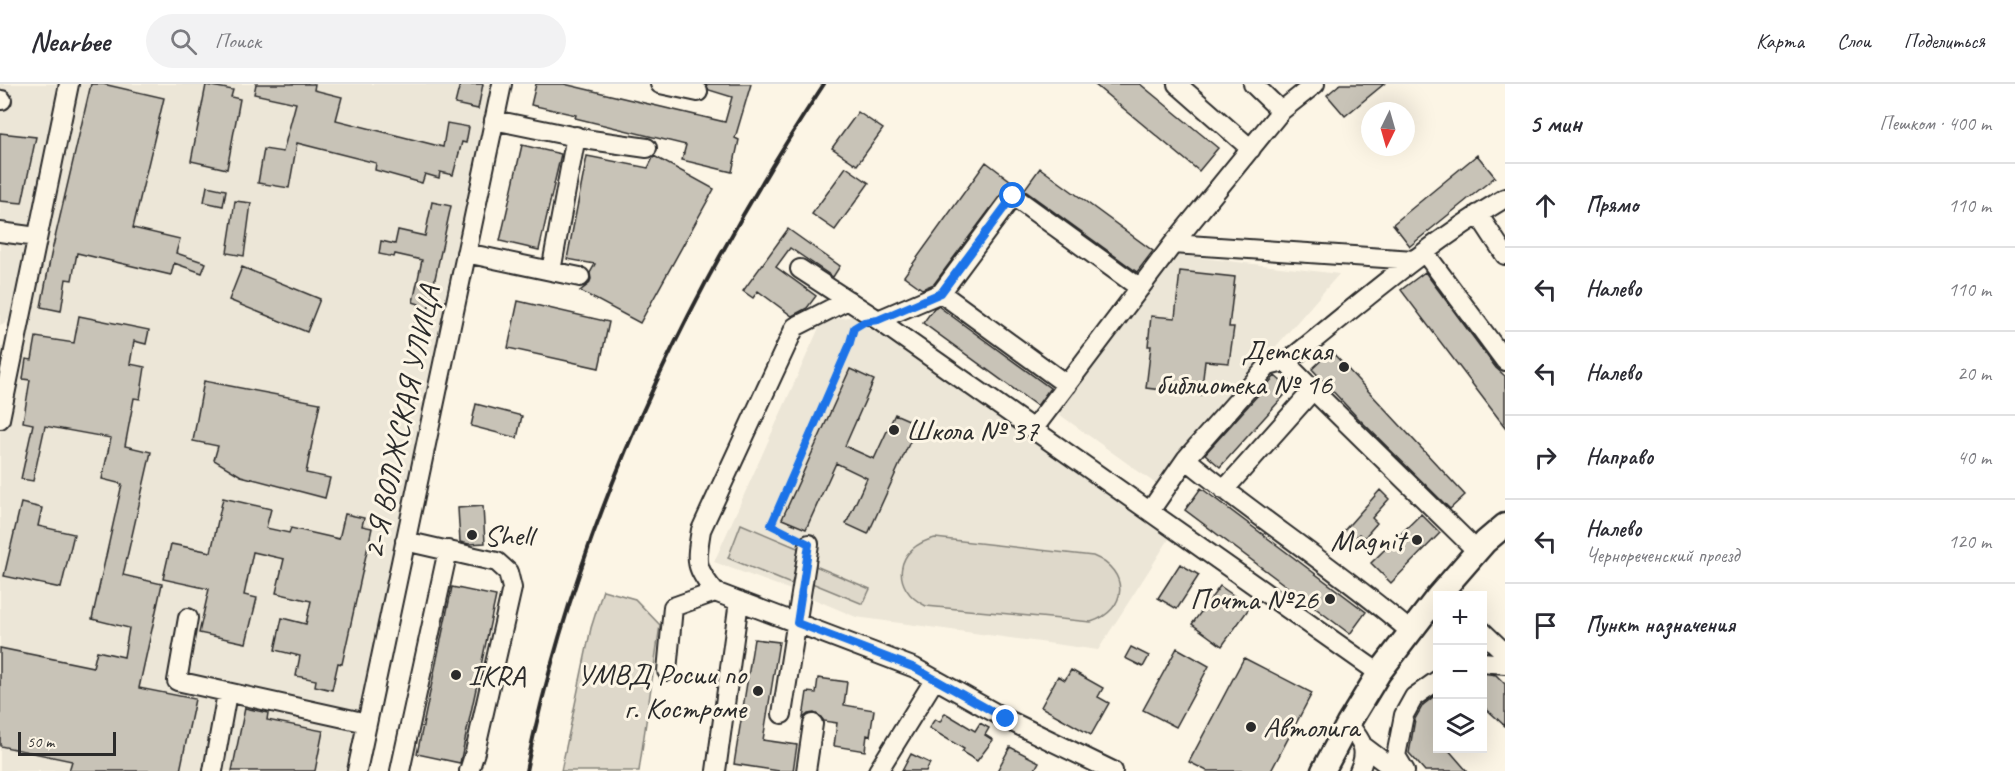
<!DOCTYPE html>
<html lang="ru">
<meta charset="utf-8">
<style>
:root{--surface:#fff;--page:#f2f2f3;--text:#2b2b33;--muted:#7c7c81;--line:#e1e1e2}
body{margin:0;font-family:Caveat,sans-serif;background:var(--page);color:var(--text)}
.controls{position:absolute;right:18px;bottom:18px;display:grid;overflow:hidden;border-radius:0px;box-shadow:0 6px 24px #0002}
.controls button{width:54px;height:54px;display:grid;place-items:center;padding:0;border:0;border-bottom:2px solid var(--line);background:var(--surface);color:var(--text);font:30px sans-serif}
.compass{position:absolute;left:1361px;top:18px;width:54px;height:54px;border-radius:50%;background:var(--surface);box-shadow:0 6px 24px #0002;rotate:185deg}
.scale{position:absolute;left:18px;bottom:15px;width:98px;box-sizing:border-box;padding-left:6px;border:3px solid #2b2b2b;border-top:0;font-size:16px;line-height:21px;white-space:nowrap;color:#2b2b2b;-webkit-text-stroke:4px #fcf5e5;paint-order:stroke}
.stop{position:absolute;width:18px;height:18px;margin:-14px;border:4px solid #1a73e8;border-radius:50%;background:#fff}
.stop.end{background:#1a73e8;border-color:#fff;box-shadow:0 2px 6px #0008}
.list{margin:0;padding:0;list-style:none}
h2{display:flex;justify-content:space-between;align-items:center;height:78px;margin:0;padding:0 24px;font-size:26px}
h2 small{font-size:20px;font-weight:400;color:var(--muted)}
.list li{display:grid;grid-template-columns:39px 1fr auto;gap:18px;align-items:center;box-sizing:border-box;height:84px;padding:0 24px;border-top:2px solid var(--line)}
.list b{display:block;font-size:22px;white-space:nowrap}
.list p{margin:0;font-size:20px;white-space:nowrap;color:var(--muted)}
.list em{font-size:20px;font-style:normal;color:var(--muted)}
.icon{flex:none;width:33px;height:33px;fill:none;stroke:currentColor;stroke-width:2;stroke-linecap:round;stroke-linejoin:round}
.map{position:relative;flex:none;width:1505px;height:687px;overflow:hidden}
header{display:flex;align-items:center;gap:36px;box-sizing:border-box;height:84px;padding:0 30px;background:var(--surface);border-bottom:2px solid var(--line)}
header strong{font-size:28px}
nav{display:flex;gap:33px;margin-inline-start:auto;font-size:21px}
.search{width:420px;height:54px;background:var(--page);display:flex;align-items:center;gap:15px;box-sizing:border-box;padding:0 21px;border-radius:33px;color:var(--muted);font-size:22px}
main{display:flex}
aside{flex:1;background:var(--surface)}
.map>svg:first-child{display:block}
.built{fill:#ece6d7}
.green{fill:#ded8ca;stroke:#84827a;stroke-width:1.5}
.building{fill:#c8c3b7;stroke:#2b2b2b;stroke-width:1.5}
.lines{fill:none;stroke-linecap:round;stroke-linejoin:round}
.minor-casing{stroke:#2b2b2b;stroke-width:22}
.major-casing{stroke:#2b2b2b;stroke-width:27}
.path{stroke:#2b2b2b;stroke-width:2;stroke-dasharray:6 4.5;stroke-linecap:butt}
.minor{stroke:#fcf5e5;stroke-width:18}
.major{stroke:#fcf5e5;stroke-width:22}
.rail{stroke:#2b2b2b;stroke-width:4}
.route{stroke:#1a73e8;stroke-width:8}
.poi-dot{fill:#2b2b2b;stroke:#fcf5e5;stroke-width:2}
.labels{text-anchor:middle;stroke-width:6;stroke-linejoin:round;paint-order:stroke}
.poi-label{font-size:30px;fill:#2b2b2b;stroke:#fcf5e5;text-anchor:end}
.street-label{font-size:30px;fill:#2b2b2b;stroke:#fcf5e5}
</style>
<header>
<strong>Nearbee</strong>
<div class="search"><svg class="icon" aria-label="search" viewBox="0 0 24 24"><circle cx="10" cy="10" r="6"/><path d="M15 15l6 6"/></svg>Поиск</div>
<nav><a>Карта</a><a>Слои</a><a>Поделиться</a></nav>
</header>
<main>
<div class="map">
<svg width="1505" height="687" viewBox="0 0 1505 687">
<rect width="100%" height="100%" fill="#fcf5e5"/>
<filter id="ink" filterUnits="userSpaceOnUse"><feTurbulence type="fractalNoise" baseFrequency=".0167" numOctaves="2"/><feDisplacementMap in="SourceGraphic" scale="12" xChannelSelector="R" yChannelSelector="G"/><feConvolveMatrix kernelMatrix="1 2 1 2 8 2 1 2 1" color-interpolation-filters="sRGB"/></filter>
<g filter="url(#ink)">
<path class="built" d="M0,0H63L15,229L4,240L0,241Z
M79,0H495L350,687H0V263L23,261Z
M1177,171L1339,190L1156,400L1056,328Z
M855,232L1169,455L1098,566L856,533L802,510L714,478L822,237Z"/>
<path class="green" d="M741,440L802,466L799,475L870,505L863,520L795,492L791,500L728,474Z
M935,454L1093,472C1130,487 1128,526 1091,538L926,522C889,504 895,463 935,454Z
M603,506L635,515L660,541L639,687H561L591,544Z"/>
<path class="building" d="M91,0H103L164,14L133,144L180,155L176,169L206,179L202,189L174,179L171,191L77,169L72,196L66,195L61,227L41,223L51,171Z
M256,0H315L314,6L342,13L336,36L443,63L447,39L469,43L466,59L462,58L453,91L440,88L439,94L425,90L422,99L375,86L376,79L297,59L289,104L258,99L264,65L283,68L296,19L254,10Z
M460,0H483L478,25L455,20Z
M536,0H564L725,38L732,13L709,6L706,0H751L735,54L739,56L732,88L682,76L686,61L575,34L576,31L531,21Z
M1094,0H1140L1218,64L1199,87Z
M1340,0H1384L1345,32L1327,11Z
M206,1L233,6L231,13L240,15L227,85L191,77Z
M858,28L883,45L857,81L832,64Z
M0,49L36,53L22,119L0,117Z
M522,61L561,70L539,166L500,157Z
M1477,71L1495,93L1410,162L1393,140Z
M587,72L648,84L654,72L714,105L640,239L580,207L589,200L591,195L590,189L595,180L567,175Z
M986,78L1011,97L934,200L922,205L904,192Z
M846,83L869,99L835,146L812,130Z
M1040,84L1153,167L1137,188L1024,106Z
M207,102L226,106L223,122L204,118Z
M235,117L251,119L244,172L227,169Z
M432,118L451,122L425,240L415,238L419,220L413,218L422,176L395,170L394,173L379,170L381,157L395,160L398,146L425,152Z
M788,145L840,182L833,193L790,164L776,183L816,212L807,224L792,232L758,207L753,214L743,207Z
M242,183L320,215L307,248L229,216Z
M1180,187L1235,193L1229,243H1234L1229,279L1205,277L1201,311L1146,304L1151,262H1148L1151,232L1175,234Z
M1425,188L1496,284L1505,292V343L1401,206Z
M518,217L609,238L599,284L508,264Z
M938,222L1050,304L1037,322L923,239L934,224Z
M79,232L149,246L146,260L134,257L130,280L145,283L140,315L134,314L125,362L151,368L123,491L162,500L139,604L195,615L180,687H69L72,677L0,662V564L93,583L97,567L124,573L129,544L92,535L122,400L102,395L111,354L45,342L33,397L21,395L33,340L23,338L30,296L23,295L26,275L32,276L36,253L74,259Z
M1331,267L1465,411L1450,425L1356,332L1312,285Z
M850,285L874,296L845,362L874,375L895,330L918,340L868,450L846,440L867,394L836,379L806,445L782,435Z
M1275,292L1290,305L1220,383L1205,370Z
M204,297L320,319L306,389L330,394L325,414L241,392L214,376L218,362L193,357Z
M476,320L522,332L517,354L471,342Z
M1201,404L1366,528L1350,550L1185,426Z
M1380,406L1389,415L1372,434L1377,439L1364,454L1359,450L1352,458L1342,449Z
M223,414L271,425L266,444L289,449L291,444L339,455L345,430L364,434L362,442L372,444L342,580L338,579L332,606L315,602L316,596L296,592L300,572L275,566L282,534L306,540L311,517L276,509L284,475L253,468L244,511L257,514L246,559L199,549L209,505L163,495L171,460L211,468Z
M21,419L42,424L38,442L74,450L61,504L4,492Z
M483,422L485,459L469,460L460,458L458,424Z
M1421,430L1440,449L1391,499L1371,479Z
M1180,480L1199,491L1177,525L1158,514Z
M1220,502L1250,523L1222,562L1192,540Z
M452,503L496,512L460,679L417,670Z
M754,555L779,558L763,656L797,661L793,687H779L734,680Z
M1131,563L1149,572L1143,583L1125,574Z
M1177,564L1209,582L1176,643L1143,626Z
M1244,574L1312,609L1271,687H1207L1189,678Z
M1071,586L1103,604L1098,613L1109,619L1091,651L1041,623L1058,592L1065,596Z
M1482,589L1496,591L1505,600V642L1482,621Z
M818,594L847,598L844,621L874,626L870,652L867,651L865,667L834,662L837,639L824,637L820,632L814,629L808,630L803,634L807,608L816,609Z
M1437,610V664H1447L1467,687H1425L1409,669L1415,635L1423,621Z
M245,624L268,629L267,636L323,647L315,687H232Z
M945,629L975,647L980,639L989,644L985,651L993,656L977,677L962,668L964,665L929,644L935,635L940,638Z
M1010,663L1039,678L1034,687H997Z
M911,670L930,679L926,687H902Z"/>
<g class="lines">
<g class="minor-casing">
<path id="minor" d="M660,0L698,8
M1177,0L1251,65
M1253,0L1281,27
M1315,0L1281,27L1173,160L1414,176
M0,16H2
M494,36L591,56L647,64
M576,52L551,187L580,193
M1478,130L1505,171
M0,148L37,153
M466,169L551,187
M1425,169L1505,277
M800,185L878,236L1379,589
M878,236L941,209
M1288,277L1293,286L1313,306L1477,467
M1067,301L941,209L1013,112L1140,204
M0,335L69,0
M1034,344L1173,160
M1186,375C1259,435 1339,486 1411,548
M1224,406L1313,306
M1150,427L1186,375L1268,282L1288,277C1358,221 1427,160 1505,114
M405,457L497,478L508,488L512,504L475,668L469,687
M715,508L915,584L1006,635L1113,687
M715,508C694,483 696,477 701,446L795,243L848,216
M188,534L177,597L367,639
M1482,547L1505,569
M1482,578L1505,580
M667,587L673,523L715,508
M782,630L809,460
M1348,640C1362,657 1369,666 1359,687
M1363,662L1396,687
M213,687L227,609
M357,687L502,0
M400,687L448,466
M716,687L739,517
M806,687L813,640
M878,687L935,595
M1405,687L1396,672L1404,631L1414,613L1438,596"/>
</g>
<g class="major-casing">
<path id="major" d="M1438,512L1485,458L1505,441
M1323,687L1348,640L1379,589L1438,512"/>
</g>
<path class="path" d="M796,453L771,441L849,262L854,244L858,242"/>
<use href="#minor" class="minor"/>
<use href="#major" class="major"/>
<path class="rail" d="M526,687C576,440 686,209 824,0"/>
</g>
</g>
<g class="lines" filter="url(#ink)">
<path class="route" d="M1006,635L915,584L797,539L809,460L771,441L849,262L854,244L864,238L878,236L941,209L1013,112"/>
</g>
<g class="poi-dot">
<circle cx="1344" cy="283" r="6"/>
<circle cx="894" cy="346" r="6"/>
<circle cx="472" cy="451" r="6"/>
<circle cx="1417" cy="456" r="6"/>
<circle cx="1330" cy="515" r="6"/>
<circle cx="456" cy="591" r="6"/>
<circle cx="758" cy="607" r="6"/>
<circle cx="1251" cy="643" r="6"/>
</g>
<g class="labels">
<g class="poi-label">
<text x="1332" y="276">Детская<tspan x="1332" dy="34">библиотека № 16</tspan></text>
<text x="906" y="356" text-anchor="start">Школа № 37</text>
<text x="484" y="461" text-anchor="start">Shell</text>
<text x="1405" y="466">Magnit</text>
<text x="1318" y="525">Почта №26</text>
<text x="746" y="600">УМВД Росии по<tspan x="746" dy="34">г. Костроме</tspan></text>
<text x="468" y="601" text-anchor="start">IKRA</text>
<text x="1263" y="653" text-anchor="start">Автолига</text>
</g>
<g class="street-label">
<text transform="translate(401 338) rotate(-78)" y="10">2-Я ВОЛЖСКАЯ УЛИЦА</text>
</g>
</g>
</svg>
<div class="controls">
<button>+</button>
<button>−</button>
<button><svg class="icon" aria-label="layers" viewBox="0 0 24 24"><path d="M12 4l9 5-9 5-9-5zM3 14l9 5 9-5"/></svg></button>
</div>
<svg class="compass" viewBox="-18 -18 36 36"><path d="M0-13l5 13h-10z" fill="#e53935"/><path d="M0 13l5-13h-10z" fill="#7c7c81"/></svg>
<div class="scale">50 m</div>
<div class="stop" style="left:1013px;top:112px"></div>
<div class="stop end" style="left:1006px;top:635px"></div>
</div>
<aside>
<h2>5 мин<small>Пешком · 400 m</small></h2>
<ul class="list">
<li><svg class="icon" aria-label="ahead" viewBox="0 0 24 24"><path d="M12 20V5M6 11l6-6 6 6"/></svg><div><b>Прямо</b></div><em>110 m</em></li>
<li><svg class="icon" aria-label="left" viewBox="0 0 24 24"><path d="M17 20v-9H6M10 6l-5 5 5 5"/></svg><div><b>Налево</b></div><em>110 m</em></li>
<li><svg class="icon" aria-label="left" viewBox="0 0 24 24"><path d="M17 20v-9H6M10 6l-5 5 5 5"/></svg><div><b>Налево</b></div><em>20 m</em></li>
<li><svg class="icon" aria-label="right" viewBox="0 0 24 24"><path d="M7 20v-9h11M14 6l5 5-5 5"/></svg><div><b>Направо</b></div><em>40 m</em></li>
<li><svg class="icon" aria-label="left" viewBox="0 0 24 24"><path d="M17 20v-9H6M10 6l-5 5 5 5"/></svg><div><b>Налево</b><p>Чернореченский проезд</p></div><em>120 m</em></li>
<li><svg class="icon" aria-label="arrive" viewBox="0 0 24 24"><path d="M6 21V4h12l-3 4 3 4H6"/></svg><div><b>Пункт назначения</b></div></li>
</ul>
</aside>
</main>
